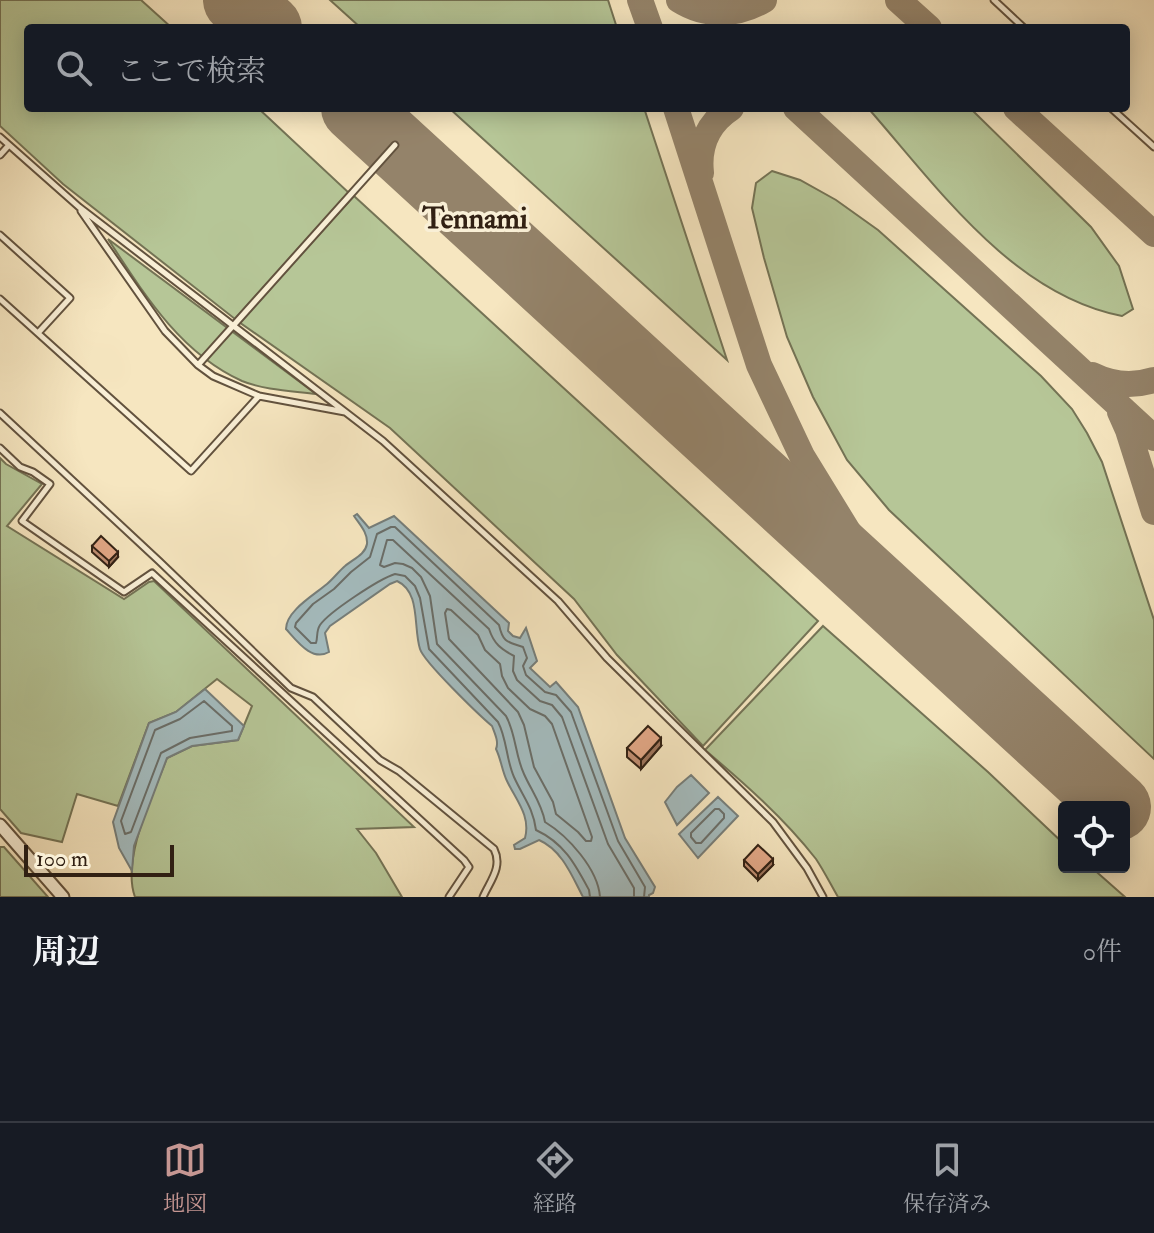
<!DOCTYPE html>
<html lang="ja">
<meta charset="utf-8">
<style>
:root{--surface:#171b24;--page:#242831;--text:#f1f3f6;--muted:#9ea1a6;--line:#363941;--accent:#c59692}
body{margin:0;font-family:"IM FELL Double Pica","Noto Serif JP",serif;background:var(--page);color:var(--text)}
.controls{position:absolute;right:24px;bottom:24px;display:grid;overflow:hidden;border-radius:8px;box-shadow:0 4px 20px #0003}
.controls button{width:72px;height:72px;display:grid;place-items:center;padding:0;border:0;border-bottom:2px solid var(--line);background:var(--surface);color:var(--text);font:40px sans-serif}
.scale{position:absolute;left:24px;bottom:20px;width:150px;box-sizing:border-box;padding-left:8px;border:4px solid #312013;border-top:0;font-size:22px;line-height:28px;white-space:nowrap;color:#312013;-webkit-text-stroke:6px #f9efd6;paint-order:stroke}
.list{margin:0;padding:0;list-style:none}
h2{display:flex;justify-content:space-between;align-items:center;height:104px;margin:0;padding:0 32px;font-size:34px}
h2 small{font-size:26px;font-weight:400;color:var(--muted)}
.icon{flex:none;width:44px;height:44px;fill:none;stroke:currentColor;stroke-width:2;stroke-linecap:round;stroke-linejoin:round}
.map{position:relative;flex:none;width:1154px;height:897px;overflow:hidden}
.search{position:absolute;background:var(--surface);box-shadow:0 4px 20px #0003;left:24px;right:24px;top:24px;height:88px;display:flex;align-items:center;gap:20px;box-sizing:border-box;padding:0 28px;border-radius:8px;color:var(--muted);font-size:30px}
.sheet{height:224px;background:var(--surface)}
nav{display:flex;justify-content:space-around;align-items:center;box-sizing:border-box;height:112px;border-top:2px solid var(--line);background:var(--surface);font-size:22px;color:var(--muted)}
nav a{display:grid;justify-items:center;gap:4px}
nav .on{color:var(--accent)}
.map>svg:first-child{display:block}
.green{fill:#b6c697;stroke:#747355;stroke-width:2}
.water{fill:#a4bcbf;stroke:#767e7a;stroke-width:2}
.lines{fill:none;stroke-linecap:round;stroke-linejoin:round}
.shore{stroke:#6a6e69;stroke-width:2}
.taxiway{stroke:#94836a;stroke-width:26}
.runway{stroke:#94836a;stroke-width:68}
.service-casing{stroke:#62523e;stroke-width:9}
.tertiary-casing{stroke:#62523e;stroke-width:15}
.service{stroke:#f9efd6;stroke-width:5}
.tertiary{stroke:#f9efd6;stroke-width:11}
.wall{fill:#c39074;stroke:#312013;stroke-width:2}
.shaded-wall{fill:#9f765e;stroke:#312013;stroke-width:2}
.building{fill:#e3a887;stroke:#312013;stroke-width:2}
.labels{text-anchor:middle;stroke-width:7;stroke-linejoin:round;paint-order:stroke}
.quarter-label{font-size:30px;font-weight:bold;fill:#312013;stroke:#f9efd6}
</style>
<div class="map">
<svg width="1154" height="897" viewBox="0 0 1154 897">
<rect width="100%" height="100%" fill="#f6e6c0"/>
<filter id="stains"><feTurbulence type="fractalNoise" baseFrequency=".0025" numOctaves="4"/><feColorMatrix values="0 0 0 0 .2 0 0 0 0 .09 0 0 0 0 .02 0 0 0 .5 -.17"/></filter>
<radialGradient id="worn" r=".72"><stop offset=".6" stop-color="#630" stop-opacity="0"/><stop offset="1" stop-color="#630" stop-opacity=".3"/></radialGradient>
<path class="green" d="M0,0H141L172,28H28V108H258L349,193L235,319L63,184L0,126Z
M330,0H608L617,28H361Z
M449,108H644L727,360Z
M868,108H970L1091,227L1119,266L1133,309L1122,316C1013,295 938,188 868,108Z
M772,171L800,180L836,200L878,230L1041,376L1072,409L1087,433L1102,462L1154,620V759L889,510L847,460L813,397L787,337L764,258L752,208L756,183Z
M354,196L818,621L703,746L617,655L574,599L390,428L239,322Z
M108,239L316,394C292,391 264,390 242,381C180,353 144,294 108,239Z
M0,458L6,464L42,484L7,526L124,599L149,582L154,581L414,827L357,829L376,853L402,897H135C121,859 153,795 167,758L192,746L238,740L252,706L217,679L176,712L149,723L118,806L77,794L62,842L21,833L0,809Z
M823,626L988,772L1064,844V867H1091L1125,897H838C831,885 824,871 816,859C784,818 744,783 705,750Z
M0,847H4L48,897H0Z"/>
<path class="water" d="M357,514L369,528L394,516L509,623L508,631L513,636L520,638L526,628L537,661L530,668L550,687L556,682L578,707L625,838L655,887L653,893L649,895V897H583C572,876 562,850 539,840L520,849H515L514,845L525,838C531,816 516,800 507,781C502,771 501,759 496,749C499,742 495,734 492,726C479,715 424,662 420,649C413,627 421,592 397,581L390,584L330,626L325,633L329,652C312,662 297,641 286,629C286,611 314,595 327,584C334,578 339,571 345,566C353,559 365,555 367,544C368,533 360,525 354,516Z
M205,689L244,726L238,740L192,746L167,758L134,846L132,871L119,848L113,822L149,723L176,712Z
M691,775L709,793L677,825L665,802L677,787Z
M718,797L738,816L698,858L679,834Z"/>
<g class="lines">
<path class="shore" d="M447,609L451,610L478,635L485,650L500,664L502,676L508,688L530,709L545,716L552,724L592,837L591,841H586L578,832L556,814L553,802L534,767L524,725L518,712L449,639L445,613Z
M204,701L232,726V731L190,738L161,753L131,832L125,834L121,821L155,730L180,719Z
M715,809H719L724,814V818L701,843H696L691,837V833Z
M590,897L589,890C575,864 564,843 536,830C533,807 523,797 514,777C506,759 507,739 498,722L429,649L420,598L415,586L405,576L395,574C379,579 329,612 320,625C316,631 318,637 316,643H311L295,627L296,623L313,604L334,589L351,572L370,557L377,534L391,527H395L499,625C503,643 508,642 523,647L527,658L523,666L526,675L545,692L556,695L571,712L618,841L645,887L644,897
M600,897C598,869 568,836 545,822C542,804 531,790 524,774C515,755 516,734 506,716L437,644L430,596L421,577L412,568L403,564L395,563L384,567L380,565L387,540H393L489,629C494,644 501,649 514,656L513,671L517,680L540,701L552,705L562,717L608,844L634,888V897"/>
<path class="taxiway" d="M640,0L650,28
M679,0C706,17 737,16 764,0
M898,0L929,28
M676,108L759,365L802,456L848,531L909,616
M796,108L1154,438
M1016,108L1154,234
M701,173C698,146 708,123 731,108
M1092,375C1112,385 1132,387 1154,380
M1120,412L1128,430L1154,512"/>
<path class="runway" d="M237,0L268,28
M355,108L1117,807"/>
<g class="service-casing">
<path id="service" d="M994,0L1024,28
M1111,108L1154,147
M0,137L79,207L383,441L558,601L607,658L773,822L807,868L823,897
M0,155L9,145
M81,211L165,331L198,365L213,376L259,396L345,412
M0,235L70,298L38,333
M0,299L191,471L259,396
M198,365L395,145
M0,413L159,561L291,688L313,697L380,760L399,771L494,849C503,867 490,881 483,897
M0,448L20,467L33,472L50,484L22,521L124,592L152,573L464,860L469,867L449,897"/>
</g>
<g class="tertiary-casing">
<path id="tertiary" d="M0,825L63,897"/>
</g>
<use href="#service" class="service"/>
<use href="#tertiary" class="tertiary"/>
</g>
<path class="wall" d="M92,546L118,557L109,567L92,552Z
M661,746L641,769L627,757V748Z
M744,860L773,865L758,880L744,866Z"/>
<path class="shaded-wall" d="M118,552V557L109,567V561Z
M661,738V746L641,769V760Z
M773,859V865L758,880V874Z"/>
<path class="building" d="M101,536L118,552L109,561L92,546Z
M648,726L661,738L641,760L627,748Z
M758,845L773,859L758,874L744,860Z"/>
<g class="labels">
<g class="quarter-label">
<text x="475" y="228">Tennami</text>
</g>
</g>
<rect width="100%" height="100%" filter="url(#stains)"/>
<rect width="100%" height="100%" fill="url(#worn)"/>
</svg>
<div class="controls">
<button><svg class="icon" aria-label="locate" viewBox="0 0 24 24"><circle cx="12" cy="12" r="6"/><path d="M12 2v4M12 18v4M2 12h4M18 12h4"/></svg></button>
</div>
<div class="scale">100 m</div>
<div class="search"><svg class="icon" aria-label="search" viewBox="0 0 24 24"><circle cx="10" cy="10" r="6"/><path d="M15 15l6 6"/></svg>ここで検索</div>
</div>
<section class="sheet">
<h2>周辺<small>0件</small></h2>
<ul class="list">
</ul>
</section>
<nav>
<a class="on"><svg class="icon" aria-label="map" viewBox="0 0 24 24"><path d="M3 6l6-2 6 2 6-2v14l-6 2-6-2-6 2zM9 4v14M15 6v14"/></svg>地図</a>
<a><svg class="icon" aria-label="directions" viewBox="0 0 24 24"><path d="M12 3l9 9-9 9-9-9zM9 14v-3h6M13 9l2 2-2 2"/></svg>経路</a>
<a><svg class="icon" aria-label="saved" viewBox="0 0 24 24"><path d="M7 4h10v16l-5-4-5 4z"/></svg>保存済み</a>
</nav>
